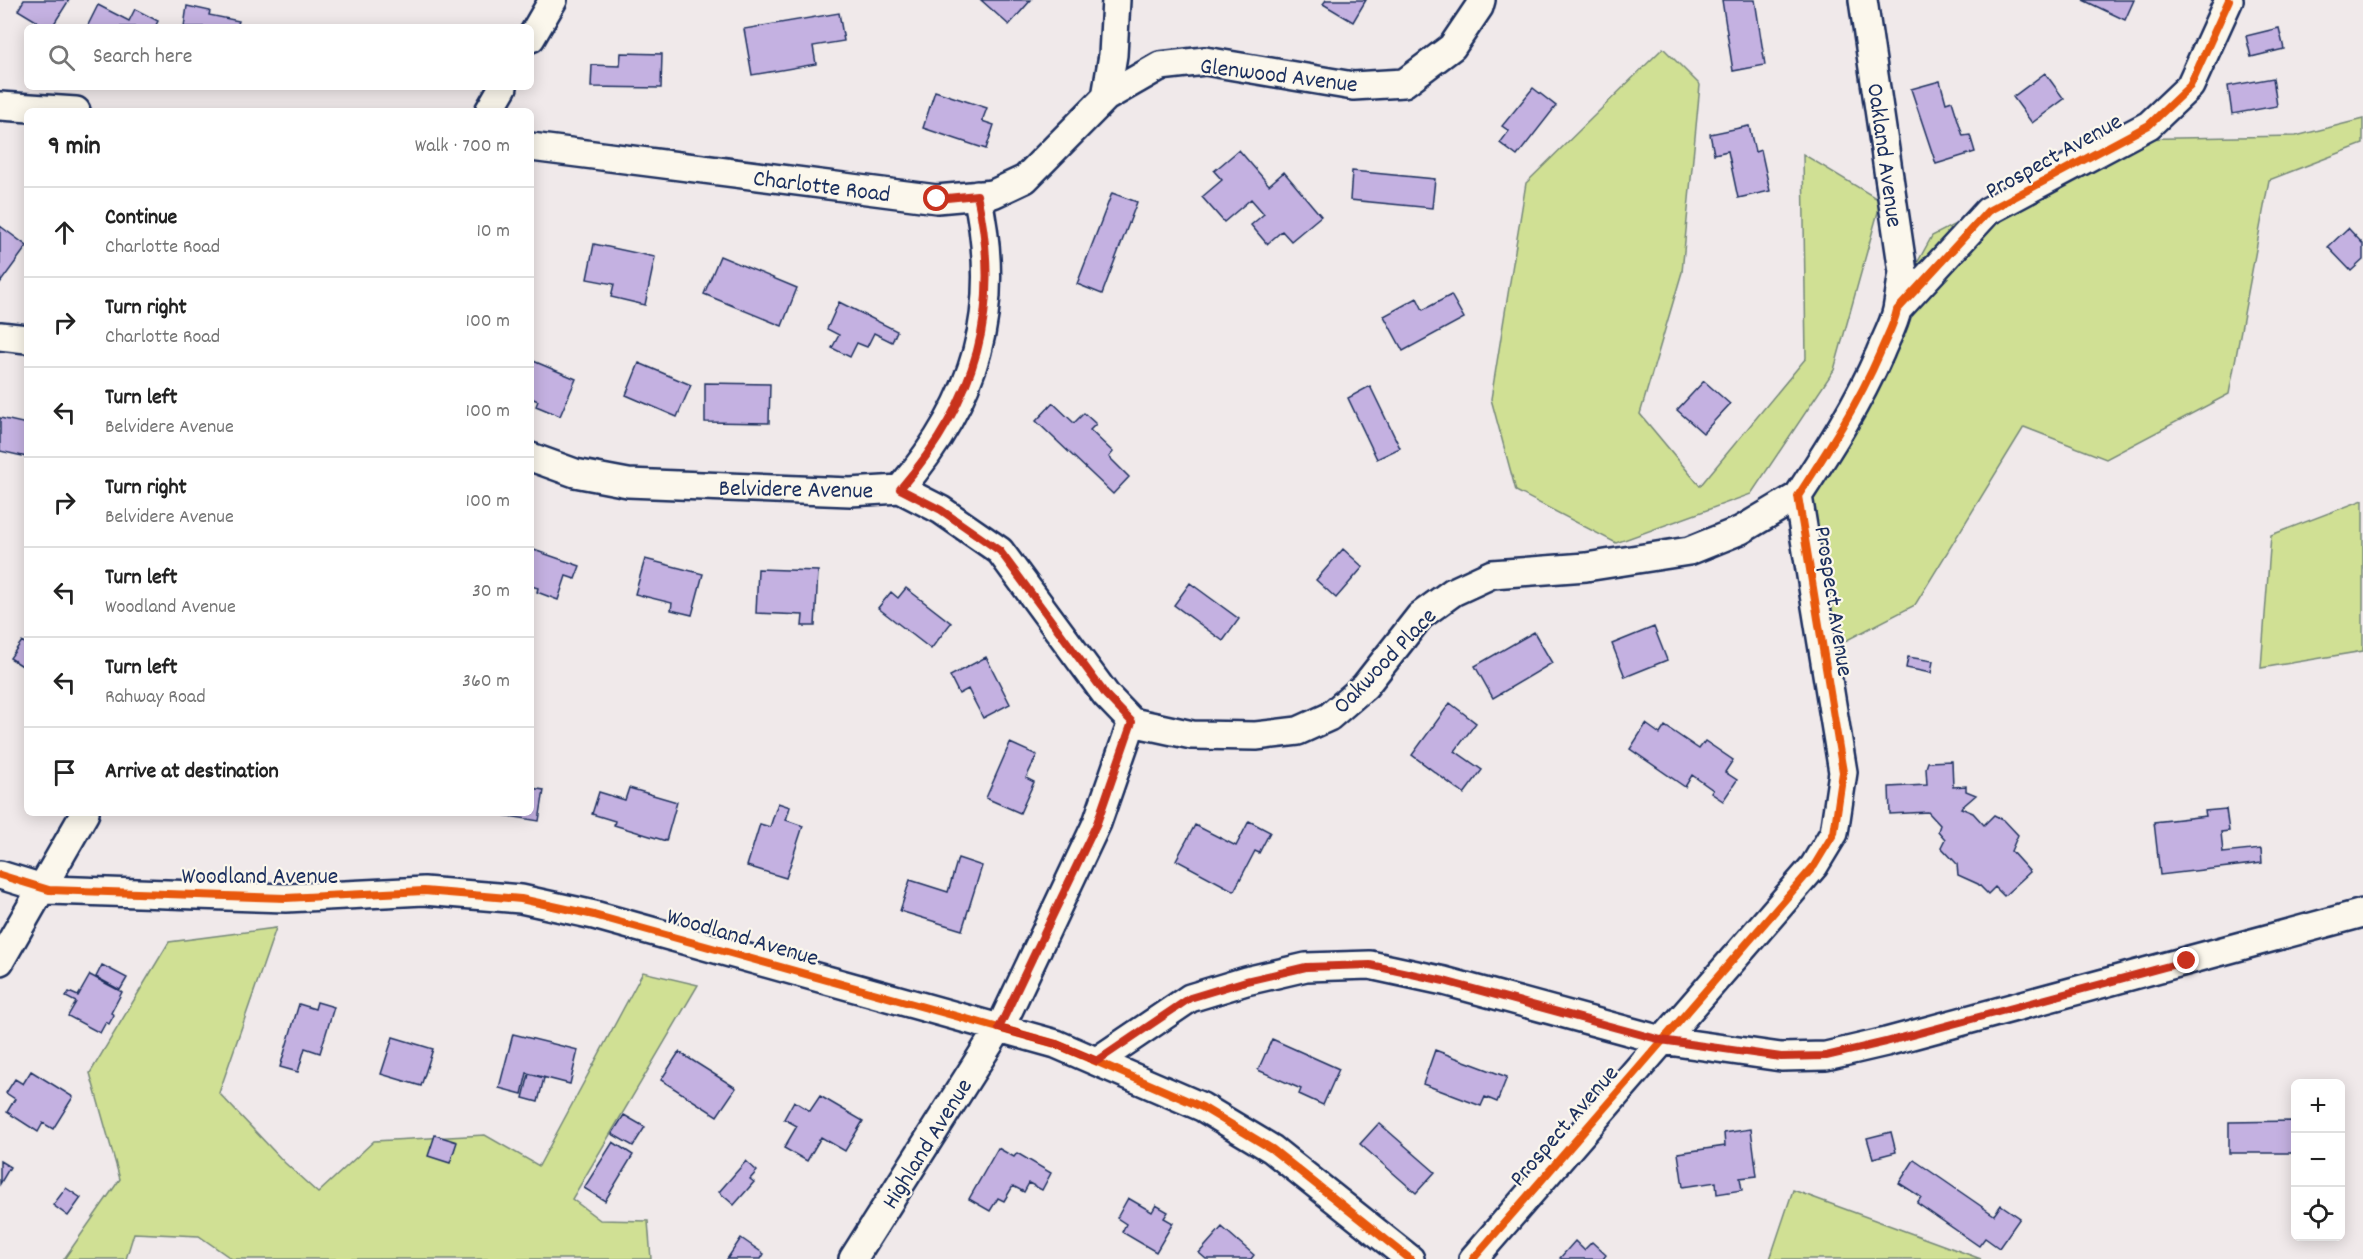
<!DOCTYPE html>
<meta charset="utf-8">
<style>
:root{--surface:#fff;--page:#f6f6f6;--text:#222;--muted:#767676;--line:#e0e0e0}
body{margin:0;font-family:Dekko,sans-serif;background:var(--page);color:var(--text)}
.controls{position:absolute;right:18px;bottom:18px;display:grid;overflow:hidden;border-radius:9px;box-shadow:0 3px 15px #0003}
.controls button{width:54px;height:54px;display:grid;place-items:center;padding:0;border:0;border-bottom:2px solid var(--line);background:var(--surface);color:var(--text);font:30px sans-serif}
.stop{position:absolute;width:18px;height:18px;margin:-14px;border:4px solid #c8321e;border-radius:50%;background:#fff}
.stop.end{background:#c8321e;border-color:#fff;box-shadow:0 2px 6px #0008}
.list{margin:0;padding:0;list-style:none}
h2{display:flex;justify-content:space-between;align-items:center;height:78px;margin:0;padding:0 24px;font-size:26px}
h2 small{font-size:20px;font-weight:400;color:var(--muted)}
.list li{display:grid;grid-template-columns:39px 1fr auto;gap:18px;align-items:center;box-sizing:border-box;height:90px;padding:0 24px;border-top:2px solid var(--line)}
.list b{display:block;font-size:22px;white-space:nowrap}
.list p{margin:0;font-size:20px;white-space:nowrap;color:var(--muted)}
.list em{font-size:20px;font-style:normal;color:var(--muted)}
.icon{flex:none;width:33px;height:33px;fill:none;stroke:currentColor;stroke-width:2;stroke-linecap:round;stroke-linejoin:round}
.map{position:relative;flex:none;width:2363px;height:1259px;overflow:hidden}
.search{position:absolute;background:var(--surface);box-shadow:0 3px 15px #0003;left:24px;top:24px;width:510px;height:66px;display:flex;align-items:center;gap:15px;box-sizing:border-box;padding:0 21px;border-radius:9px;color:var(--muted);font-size:22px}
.panel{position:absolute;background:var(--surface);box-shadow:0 3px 15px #0003;left:24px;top:108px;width:510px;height:708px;border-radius:9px}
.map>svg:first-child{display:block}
.green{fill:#d0e094;stroke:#768879;stroke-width:1.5}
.building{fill:#c4b1e1;stroke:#1b2f5e;stroke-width:1.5}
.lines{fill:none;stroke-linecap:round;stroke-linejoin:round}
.minor-casing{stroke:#1b2f5e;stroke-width:32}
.minor{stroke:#fbf7ec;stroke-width:27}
.cycleway-casing{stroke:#fbf7ec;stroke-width:11}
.cycleway{stroke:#e8590c;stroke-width:8}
.route{stroke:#c8321e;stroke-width:8}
.labels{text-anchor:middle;stroke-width:4.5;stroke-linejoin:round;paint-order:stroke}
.street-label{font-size:24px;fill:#1b2f5e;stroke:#fbf7ec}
</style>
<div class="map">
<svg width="2363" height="1259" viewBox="0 0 2363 1259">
<rect width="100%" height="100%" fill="#f0e9ea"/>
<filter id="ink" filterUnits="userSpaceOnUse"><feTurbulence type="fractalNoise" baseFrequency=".0167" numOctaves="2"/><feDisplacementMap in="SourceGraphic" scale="12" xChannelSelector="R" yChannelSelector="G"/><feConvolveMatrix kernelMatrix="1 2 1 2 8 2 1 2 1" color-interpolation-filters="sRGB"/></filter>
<g filter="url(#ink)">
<path class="green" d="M1663,48L1700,85L1682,272L1640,414L1700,486L1806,358L1803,154L1881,201L1834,370L1751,494L1616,543L1516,491L1491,399L1526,183Z
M2363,119V144L2269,180L2229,394L2106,459L2024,427L1915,605L1822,653L1783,507L1932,236L2120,139L2296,136Z
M2363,500V651L2261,668L2271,535Z
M276,928L219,1093L285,1163L318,1193L374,1141L485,1135L539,1166L643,972L698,985L572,1199L600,1220L648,1221L651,1259H232L199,1236L134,1233L126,1259H64L120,1179L90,1073L169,942Z
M1793,1190L1981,1259H1770Z"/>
<path class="building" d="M24,0H69L52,27H46L18,10Z
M981,0H1031L1009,25Z
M1326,0H1366L1353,22L1323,4Z
M1722,0H1755L1765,65L1733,71Z
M2083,0H2134L2125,20Z
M98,5L129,21L135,9L158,21L155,27H87Z
M187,6L210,11L209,15L239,21L237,27H184Z
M839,13L844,41L813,46L816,64L752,75L744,29Z
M2279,28L2284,49L2251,57L2246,36Z
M621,53L662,54L661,88L591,87L592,65L620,66Z
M2045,73L2064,99L2032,123L2013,97Z
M2273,78L2277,106L2232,114L2228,86Z
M1940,81L1946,103L1952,101L1963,136L1970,135L1975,152L1936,164L1911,89Z
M1533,88L1556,106L1517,156L1500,143L1509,131L1502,126Z
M935,91L987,108L982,121L994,125L986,149L923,128Z
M1749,126L1755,152L1761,150L1770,191L1738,198L1728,151L1714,154L1710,134Z
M1239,150L1269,185L1284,172L1321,216L1291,241L1282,231L1267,244L1251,225L1264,214L1251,199L1224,222L1202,197L1222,180L1214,171Z
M1352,171L1435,179L1432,208L1350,200Z
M1112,193L1137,202L1102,294L1077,284Z
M0,226L27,246L0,283Z
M2348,228L2363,244V260L2351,271L2328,247Z
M594,244L655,257L645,305L611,297L614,284L587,279Z
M720,256L797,288L782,326L704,294Z
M1451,295L1464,318L1403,351L1384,316L1417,298L1423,310Z
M839,302L897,331L892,342L874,333L867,347L857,343L850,357L832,348L839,335L827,329Z
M531,360L576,379L560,416L536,406L538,401L531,398Z
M639,363L691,385L677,417L626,395Z
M1704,381L1730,404L1703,433L1677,410Z
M705,383L770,384L769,423L705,422Z
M1370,386L1400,448L1377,459L1348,398Z
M1053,403L1074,423L1084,413L1096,424L1090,430L1113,452L1109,457L1129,477L1113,494L1036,421Z
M0,418L27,424V457L0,451Z
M531,549L580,566L575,579L566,576L558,600L537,592L538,588L531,586Z
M1343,549L1363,567L1336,598L1316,580Z
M645,559L703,574L692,615L671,610L672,603L635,594Z
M758,569L818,571L815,626H802L803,615L756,613Z
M1190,583L1239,619L1223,641L1174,605Z
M906,588L951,623L931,649L878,608L891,592L898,598Z
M1654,627L1667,660L1625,677L1612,644Z
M1534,632L1552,663L1493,698L1475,666Z
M22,641L27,645V669L10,658Z
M986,657L1010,704L983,718L968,689L959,694L950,676Z
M1908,657L1933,661L1931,673L1906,668Z
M1450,703L1476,723L1455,751L1482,770L1464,794L1412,755Z
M1646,724L1660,734L1665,726L1699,749L1705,741L1733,760L1725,772L1737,780L1723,801L1711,793L1713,790L1692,775L1685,787L1630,749Z
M1010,743L1037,755L1026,778L1034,782L1020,813L986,798Z
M1952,761L1953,787L1966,786V791L1976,795L1961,808L1973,813L1984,825L1994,815L2004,820L2018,835L2011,851L2030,872L2004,896L1995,887L1988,894L1978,884L1958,875L1957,864L1941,847L1945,839L1938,831L1940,825L1928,812L1890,814L1889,787L1927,785L1926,768L1928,762Z
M531,788L544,790L539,821L490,813H531Z
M629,788L677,802L666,841L614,825L615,821L592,814L599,792L625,800Z
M778,803L790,807L786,820L803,826L786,878L747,866L760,824L770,827Z
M2226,809L2229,831L2221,832L2223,853L2261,849L2262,863L2160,875L2154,822L2206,816L2205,811Z
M1249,821L1270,832L1259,853L1255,851L1234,891L1176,860L1195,825L1236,846Z
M958,858L982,866L962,930L900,911L910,880L948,892Z
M102,965L127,978L120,990L96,977Z
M90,975L122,992L111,1013L114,1015L109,1024L106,1022L100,1033L68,1016L76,1002L66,997L69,992L78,996Z
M317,1002L334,1007L320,1053L305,1048L298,1072L280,1067L299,1004L315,1009Z
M513,1034L578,1050L570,1084L527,1073L522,1094L499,1088Z
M393,1037L433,1049L421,1086L381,1074Z
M1272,1039L1339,1069L1323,1105L1299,1094L1301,1089L1258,1070Z
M1435,1050L1507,1077L1497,1102L1485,1097L1481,1106L1423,1084Z
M679,1052L736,1088L717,1116L661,1080Z
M31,1071L73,1097L53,1129L43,1123L38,1132L7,1112L15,1099L6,1093L15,1079L23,1084Z
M529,1074L544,1078L538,1102L523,1098Z
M820,1096L863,1121L845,1151L821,1137L807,1161L784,1148L797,1126L784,1119L794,1101L810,1111Z
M624,1115L645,1127L633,1146L612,1134Z
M2296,1121V1153H2229V1122Z
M1379,1123L1435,1172L1416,1193L1360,1144Z
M1751,1129L1757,1176L1740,1178L1742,1190L1717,1194L1716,1182L1683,1187L1678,1153L1725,1146L1724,1133Z
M1891,1132L1896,1152L1873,1158L1867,1138Z
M435,1135L457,1142L450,1163L428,1156Z
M613,1142L633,1155L605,1201L584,1188Z
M998,1148L1014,1157L1017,1153L1051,1173L1042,1190L1029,1183L1024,1192L1013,1186L1004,1201L998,1198L990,1211L969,1199Z
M1914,1160L1994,1215L2001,1205L2020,1218L1999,1248L1985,1238L1979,1246L1917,1203L1921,1197L1899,1183Z
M0,1161L10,1167L0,1184Z
M746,1161L757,1171L750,1179L754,1182L734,1205L719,1192Z
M66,1188L81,1198L68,1216L53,1205Z
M1128,1198L1152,1212L1156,1205L1168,1212L1164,1218L1173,1223L1156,1252L1122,1232L1126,1224L1117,1218Z
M1222,1227L1254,1255L1251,1259H1206L1199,1253Z
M741,1238L764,1254L761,1259H727Z
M1575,1241L1584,1250L1592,1242L1606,1255L1603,1259H1562L1560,1258Z"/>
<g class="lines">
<g class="minor-casing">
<path id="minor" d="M1863,0L1903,272L1897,310
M531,38L553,0
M1106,97L1113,55L1116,0
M0,106L76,111
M489,111L503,87
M531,147L937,199L993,194L1025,179L1106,97L1160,66L1205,61L1353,86L1404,83L1452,47L1479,7L1481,0
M0,336L27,339
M531,457L575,473L628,483L850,492L900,489L941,510L1000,551L1106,695L1132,722
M900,489C976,400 1003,311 977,195
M1132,722L1192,735L1256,736L1298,731L1329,717L1365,686L1420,616L1453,592L1492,574L1586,567L1689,551L1741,530L1798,496
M0,875L49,890L286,898L424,891L521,899L594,915L1056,1044L1202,1107L1272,1149L1410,1259
M0,961L85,813
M1097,1061L1190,998L1246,981L1306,967L1370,965L1444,981L1661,1040L1781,1057L1826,1056L1886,1042L2363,913
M853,1259L1003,1022L1097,823L1132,722
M1473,1259L1814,866L1834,833L1843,772L1798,496C1828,450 1858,404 1880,353C1886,338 1894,325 1897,310L1988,211L2149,125L2190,86L2229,0"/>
</g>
<use href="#minor" class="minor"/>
<g class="cycleway-casing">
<path id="cycleway" d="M0,875L49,890L286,898L424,891L521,899L594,915L1056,1044L1202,1107L1272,1149L1410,1259
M1473,1259L1814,866L1834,833L1843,772L1798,496C1828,450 1858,404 1880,353C1886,338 1894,325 1897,310L1988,211L2149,125L2190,86L2229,0"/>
</g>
<use href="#cycleway" class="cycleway"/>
</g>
</g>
<g class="lines" filter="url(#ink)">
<path class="route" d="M937,199L977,195C1003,310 976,401 900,489L941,510L1000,551L1106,695L1132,722L1097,823L999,1028L1056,1044L1097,1061L1190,998L1246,981L1306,967L1370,965L1444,981L1661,1040L1781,1057L1826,1056L1886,1042L2187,961"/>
</g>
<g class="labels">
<g class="street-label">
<text transform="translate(1279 74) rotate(7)" y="8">Glenwood Avenue</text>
<text transform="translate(1886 155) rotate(82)" y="8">Oakland Avenue</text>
<text transform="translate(2053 155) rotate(-29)" y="8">Prospect Avenue</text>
<text transform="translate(822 185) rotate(7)" y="8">Charlotte Road</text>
<text transform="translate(796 488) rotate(1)" y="8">Belvidere Avenue</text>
<text transform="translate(1835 601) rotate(81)" y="8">Prospect Avenue</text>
<text transform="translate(1384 660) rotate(-46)" y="8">Oakwood Place</text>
<text x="260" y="883">Woodland Avenue</text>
<text transform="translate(743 936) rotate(16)" y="8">Woodland Avenue</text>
<text transform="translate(1563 1125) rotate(-49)" y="8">Prospect Avenue</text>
<text transform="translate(926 1143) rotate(-58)" y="8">Highland Avenue</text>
</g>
</g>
</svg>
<div class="controls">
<button>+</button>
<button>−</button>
<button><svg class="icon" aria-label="locate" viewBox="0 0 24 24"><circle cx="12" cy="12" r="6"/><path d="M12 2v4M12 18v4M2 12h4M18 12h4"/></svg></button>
</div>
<div class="stop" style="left:937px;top:199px"></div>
<div class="stop end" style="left:2187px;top:961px"></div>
<div class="search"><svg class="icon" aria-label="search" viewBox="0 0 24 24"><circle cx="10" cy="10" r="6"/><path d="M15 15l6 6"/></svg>Search here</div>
<section class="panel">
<h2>9 min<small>Walk · 700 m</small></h2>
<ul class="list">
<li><svg class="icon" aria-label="ahead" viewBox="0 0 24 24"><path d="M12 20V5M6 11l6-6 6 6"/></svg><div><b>Continue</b><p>Charlotte Road</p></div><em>10 m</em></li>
<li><svg class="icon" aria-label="right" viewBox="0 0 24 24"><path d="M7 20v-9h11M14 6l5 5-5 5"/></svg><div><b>Turn right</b><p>Charlotte Road</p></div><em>100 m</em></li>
<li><svg class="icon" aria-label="left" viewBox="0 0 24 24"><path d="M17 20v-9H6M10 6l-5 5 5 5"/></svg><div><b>Turn left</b><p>Belvidere Avenue</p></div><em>100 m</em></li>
<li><svg class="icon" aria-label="right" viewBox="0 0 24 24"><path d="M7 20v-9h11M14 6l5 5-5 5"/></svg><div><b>Turn right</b><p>Belvidere Avenue</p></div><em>100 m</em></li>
<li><svg class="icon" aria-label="left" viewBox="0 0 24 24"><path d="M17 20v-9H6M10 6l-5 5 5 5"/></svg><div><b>Turn left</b><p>Woodland Avenue</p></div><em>30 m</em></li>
<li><svg class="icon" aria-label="left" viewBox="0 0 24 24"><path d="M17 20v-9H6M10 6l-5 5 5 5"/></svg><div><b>Turn left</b><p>Rahway Road</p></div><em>360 m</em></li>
<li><svg class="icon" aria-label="arrive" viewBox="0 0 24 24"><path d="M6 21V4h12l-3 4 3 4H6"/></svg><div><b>Arrive at destination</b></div></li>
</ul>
</section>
</div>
